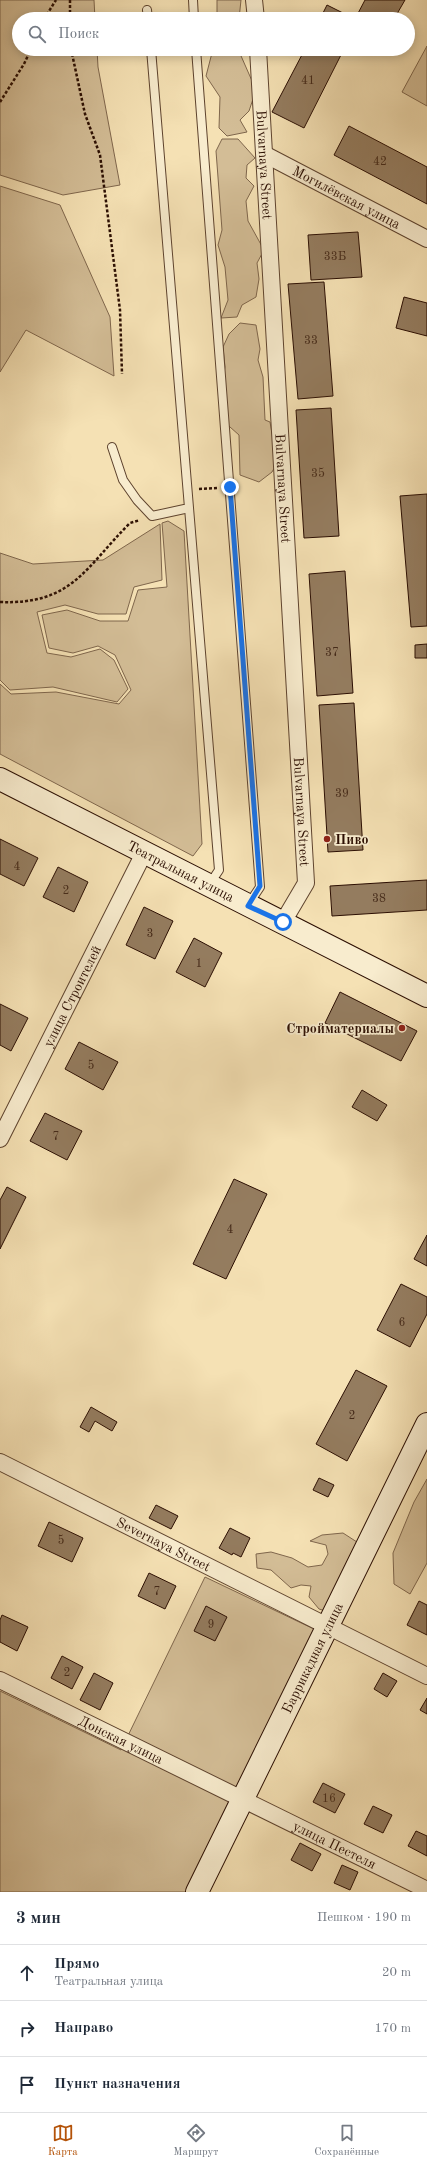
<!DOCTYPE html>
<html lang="ru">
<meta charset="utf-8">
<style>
:root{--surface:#fff;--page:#f6f6f7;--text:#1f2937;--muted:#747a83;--line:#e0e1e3;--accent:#b45309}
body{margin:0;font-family:"Old Standard TT",serif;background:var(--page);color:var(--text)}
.stop{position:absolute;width:12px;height:12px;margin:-9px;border:3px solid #1a73e8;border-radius:50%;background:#fff}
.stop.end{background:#1a73e8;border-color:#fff;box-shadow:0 1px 4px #0008}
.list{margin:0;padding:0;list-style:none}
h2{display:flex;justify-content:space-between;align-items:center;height:52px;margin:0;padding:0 16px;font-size:17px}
h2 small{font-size:13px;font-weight:400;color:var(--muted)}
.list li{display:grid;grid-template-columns:26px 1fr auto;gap:12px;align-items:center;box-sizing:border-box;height:56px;padding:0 16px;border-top:1px solid var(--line)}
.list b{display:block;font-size:15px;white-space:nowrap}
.list p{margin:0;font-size:13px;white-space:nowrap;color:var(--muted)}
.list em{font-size:13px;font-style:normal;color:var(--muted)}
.icon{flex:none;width:22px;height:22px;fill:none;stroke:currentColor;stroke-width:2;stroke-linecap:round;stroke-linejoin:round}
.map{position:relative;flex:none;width:427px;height:1892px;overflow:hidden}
.search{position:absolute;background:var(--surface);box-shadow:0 2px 10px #0003;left:12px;right:12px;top:12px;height:44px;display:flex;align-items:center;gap:10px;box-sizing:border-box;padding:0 14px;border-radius:22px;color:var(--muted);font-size:15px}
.sheet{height:220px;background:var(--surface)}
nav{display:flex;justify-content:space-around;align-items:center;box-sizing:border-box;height:56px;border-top:1px solid var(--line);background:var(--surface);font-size:11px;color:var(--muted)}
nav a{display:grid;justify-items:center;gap:2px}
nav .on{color:var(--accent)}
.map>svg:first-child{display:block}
.green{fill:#d3bd96;stroke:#7f664c}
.building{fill:#947c5f;stroke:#2b0e02}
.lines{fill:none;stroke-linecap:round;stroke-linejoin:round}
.lane-casing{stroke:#5e432e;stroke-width:10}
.street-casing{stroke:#5e432e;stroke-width:18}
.secondary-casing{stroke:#2b0e02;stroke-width:24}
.path{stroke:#2b0e02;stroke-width:2.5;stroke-dasharray:3 2;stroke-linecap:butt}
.lane{stroke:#f8ecce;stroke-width:8}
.street{stroke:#f8ecce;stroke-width:16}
.secondary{stroke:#f8ecce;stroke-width:22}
.route{stroke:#1a73e8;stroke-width:5}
.poi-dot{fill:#8f2418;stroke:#f8ecce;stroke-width:1.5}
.labels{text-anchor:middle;stroke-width:3.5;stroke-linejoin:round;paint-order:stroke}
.number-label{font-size:12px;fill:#452a19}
.street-label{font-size:14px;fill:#2b0e02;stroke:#f8ecce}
.poi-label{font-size:14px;font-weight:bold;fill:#2b0e02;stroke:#f8ecce;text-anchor:start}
</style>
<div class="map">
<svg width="427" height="1892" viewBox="0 0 427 1892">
<rect width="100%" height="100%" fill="#f5e1b4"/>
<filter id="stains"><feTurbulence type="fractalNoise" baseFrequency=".005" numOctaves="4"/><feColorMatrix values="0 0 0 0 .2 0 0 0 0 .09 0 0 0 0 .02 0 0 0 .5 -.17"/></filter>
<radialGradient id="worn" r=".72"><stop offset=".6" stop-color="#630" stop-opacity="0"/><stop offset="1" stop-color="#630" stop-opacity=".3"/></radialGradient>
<path class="green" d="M0,0H94L95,19H19V49H97L98,67L120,185L63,195L0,175Z
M217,0H241L239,19H217Z
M427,46V106L402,92Z
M213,49H238L256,90L249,111L240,120L247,132L227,136L219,128L220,97L206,76Z
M222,139H238L255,158L247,165L246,178L254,186L246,201L248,221L264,250L257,263L259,279L256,297L242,305L237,317L221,318L228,300L225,267L218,245L222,230L216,151Z
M0,186L60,205L110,317L114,376L26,330L0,372Z
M240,323L256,325L260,349L258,360L263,377L265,420L270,422L277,463L272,472L259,482L240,475L239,435L221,419L220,396L225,367L223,347L229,334Z
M168,521L184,531L202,844L193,856L0,754V684L11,694L56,692L119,704L131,690L115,655L98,646L73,653L49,648L42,615L67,610L100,621H128L138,590L167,587L162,523Z
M160,524L162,580L134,587L126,614H98L65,605L37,612L47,653L71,657L100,649L114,660L128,689L117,702L53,687L10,690L0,680V553L33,564L103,560Z
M427,1479V1563L410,1594L394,1584L393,1553L414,1502Z
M343,1533L360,1544L329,1612L319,1609L309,1597L311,1586L301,1585L291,1588L271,1570L257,1568L256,1554L271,1552L292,1558L308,1567L322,1565L328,1554L326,1545L310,1541L322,1535Z
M205,1577L318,1631L187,1892H0V1691L121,1750Z"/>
<path class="building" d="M365,0H405L394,19H355Z
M327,5L355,19H320Z
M305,49H344L304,128L272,112Z
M349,126L427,167V204L334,155Z
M358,232L362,277L311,280L308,235Z
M324,282L333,396L298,399L288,284Z
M404,297L427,303V336L396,328Z
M331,408L339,536L304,538L296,410Z
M427,494V626L411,627L400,496Z
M345,571L353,693L317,696L309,574Z
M427,644V658H415V645Z
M354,703L363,850L328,852L319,705Z
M0,839L38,858L24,886L0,874Z
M58,867L88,882L74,912L43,897Z
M427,880V910L332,916L330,886Z
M144,907L173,921L155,959L126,945Z
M194,938L222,953L205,987L176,972Z
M340,992L417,1031L401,1061L325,1023Z
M0,1004L28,1018L11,1051L0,1045Z
M79,1042L118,1062L103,1090L65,1069Z
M362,1090L387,1105L377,1121L352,1107Z
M45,1113L82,1131L67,1160L30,1141Z
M234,1179L267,1194L226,1279L193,1264Z
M7,1187L26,1197L0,1249V1200Z
M427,1235V1266L414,1259Z
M401,1284L427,1297V1314L410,1347L377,1330Z
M356,1370L387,1386L347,1461L316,1444Z
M91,1407L117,1422L112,1431L95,1421L89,1432L80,1427Z
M319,1478L334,1485L328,1497L313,1490Z
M156,1505L178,1516L171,1529L149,1518Z
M49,1522L83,1538L72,1562L38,1546Z
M230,1528L250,1538L241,1557L233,1553L232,1555L219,1548Z
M149,1573L176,1586L165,1609L138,1596Z
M419,1601L427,1605V1635L407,1625Z
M206,1606L227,1617L215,1641L194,1631Z
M2,1615L28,1627L17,1651L0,1642V1620Z
M62,1656L83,1667L72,1689L51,1678Z
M94,1673L113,1683L100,1710L80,1700Z
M383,1673L397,1681L387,1697L374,1689Z
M427,1698V1714L420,1710Z
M323,1783L345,1794L335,1813L313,1802Z
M373,1806L392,1815L383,1833L364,1824Z
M416,1831L427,1836V1856L408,1846Z
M300,1843L321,1854L312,1871L291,1860Z
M342,1865L358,1872L350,1890L334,1883Z"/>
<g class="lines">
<g class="lane-casing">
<path id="lane" d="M193,0L194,19
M147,10L148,19
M151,49L219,870L209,885
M196,49L260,887L248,905
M112,447L123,480L137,500L152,516L189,508"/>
</g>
<g class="street-casing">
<g id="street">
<path d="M254,0L256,19"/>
<path id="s1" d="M258,49L306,883L283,922"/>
<path id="s2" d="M266,155L427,239"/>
<path id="s3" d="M0,1139L144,853"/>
<path id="s4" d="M0,1462L427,1676"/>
<path id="s5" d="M0,1680L427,1890"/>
</g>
</g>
<g class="secondary-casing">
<g id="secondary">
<path id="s6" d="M0,779L427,996"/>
<path id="s7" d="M197,1892L427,1424"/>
</g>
</g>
<path class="path" d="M70,0V19
M44,19L56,0
M71,49L85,114L100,155L120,310L122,374
M0,102L24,64L31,49
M199,489L218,488
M0,602C72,605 85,568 130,523L140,520"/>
<use href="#lane" class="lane"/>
<use href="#street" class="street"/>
<use href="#secondary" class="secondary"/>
</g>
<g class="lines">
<path class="route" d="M230,487L260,886L248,906L283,922"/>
</g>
<g class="poi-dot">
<circle cx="327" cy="839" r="4"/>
<circle cx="402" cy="1028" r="4"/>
</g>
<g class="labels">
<g class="number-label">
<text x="308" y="84">41</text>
<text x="380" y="165">42</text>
<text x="335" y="260">33Б</text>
<text x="311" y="344">33</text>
<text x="318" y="477">35</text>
<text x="332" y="656">37</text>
<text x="342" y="797">39</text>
<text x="17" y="870">4</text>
<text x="66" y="894">2</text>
<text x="379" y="902">38</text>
<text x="150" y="937">3</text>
<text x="199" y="967">1</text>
<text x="91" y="1069">5</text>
<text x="56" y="1140">7</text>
<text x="230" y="1233">4</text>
<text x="402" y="1326">6</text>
<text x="352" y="1419">2</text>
<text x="61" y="1544">5</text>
<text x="157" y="1595">7</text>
<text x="211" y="1628">9</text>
<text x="67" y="1676">2</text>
<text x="329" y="1802">16</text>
</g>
<g class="street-label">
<text dy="5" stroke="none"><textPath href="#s1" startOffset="116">Bulvarnaya Street</textPath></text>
<text dy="5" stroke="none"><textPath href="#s2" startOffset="91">Могилёвская улица</textPath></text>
<text dy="5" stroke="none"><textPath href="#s1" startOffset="440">Bulvarnaya Street</textPath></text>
<text dy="5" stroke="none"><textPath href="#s1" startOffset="764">Bulvarnaya Street</textPath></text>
<text dy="5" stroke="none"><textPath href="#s6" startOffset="203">Театральная улица</textPath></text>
<text dy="5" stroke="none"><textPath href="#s3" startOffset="160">улица Строителей</textPath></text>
<text dy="5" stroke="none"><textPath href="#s4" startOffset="183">Severnaya Street</textPath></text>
<text dy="5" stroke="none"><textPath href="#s7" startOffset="261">Баррикадная улица</textPath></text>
<text dy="5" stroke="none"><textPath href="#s5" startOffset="135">Донская улица</textPath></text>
<text dy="5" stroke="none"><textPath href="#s5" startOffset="373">улица Пестеля</textPath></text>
</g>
<g class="poi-label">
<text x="335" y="844">Пиво</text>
<text x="394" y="1033" text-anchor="end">Стройматериалы</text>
</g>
</g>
<rect width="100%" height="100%" filter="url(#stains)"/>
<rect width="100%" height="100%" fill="url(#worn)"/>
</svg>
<div class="stop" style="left:283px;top:922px"></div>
<div class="stop end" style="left:230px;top:487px"></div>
<div class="search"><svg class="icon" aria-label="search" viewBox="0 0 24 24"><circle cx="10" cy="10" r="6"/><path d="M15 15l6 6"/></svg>Поиск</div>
</div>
<section class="sheet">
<h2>3 мин<small>Пешком · 190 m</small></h2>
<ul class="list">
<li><svg class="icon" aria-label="ahead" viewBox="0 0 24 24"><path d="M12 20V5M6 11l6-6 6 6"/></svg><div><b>Прямо</b><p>Театральная улица</p></div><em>20 m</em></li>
<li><svg class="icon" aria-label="right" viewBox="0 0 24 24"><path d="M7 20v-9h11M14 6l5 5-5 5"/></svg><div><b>Направо</b></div><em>170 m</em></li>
<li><svg class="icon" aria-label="arrive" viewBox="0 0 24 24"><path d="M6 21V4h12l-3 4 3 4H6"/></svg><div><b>Пункт назначения</b></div></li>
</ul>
</section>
<nav>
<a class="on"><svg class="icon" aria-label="map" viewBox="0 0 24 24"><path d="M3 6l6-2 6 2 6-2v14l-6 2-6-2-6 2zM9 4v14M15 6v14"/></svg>Карта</a>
<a><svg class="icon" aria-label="directions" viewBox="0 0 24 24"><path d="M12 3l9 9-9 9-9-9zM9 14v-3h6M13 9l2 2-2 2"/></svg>Маршрут</a>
<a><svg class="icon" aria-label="saved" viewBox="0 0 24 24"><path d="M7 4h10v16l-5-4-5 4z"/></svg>Сохранённые</a>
</nav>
